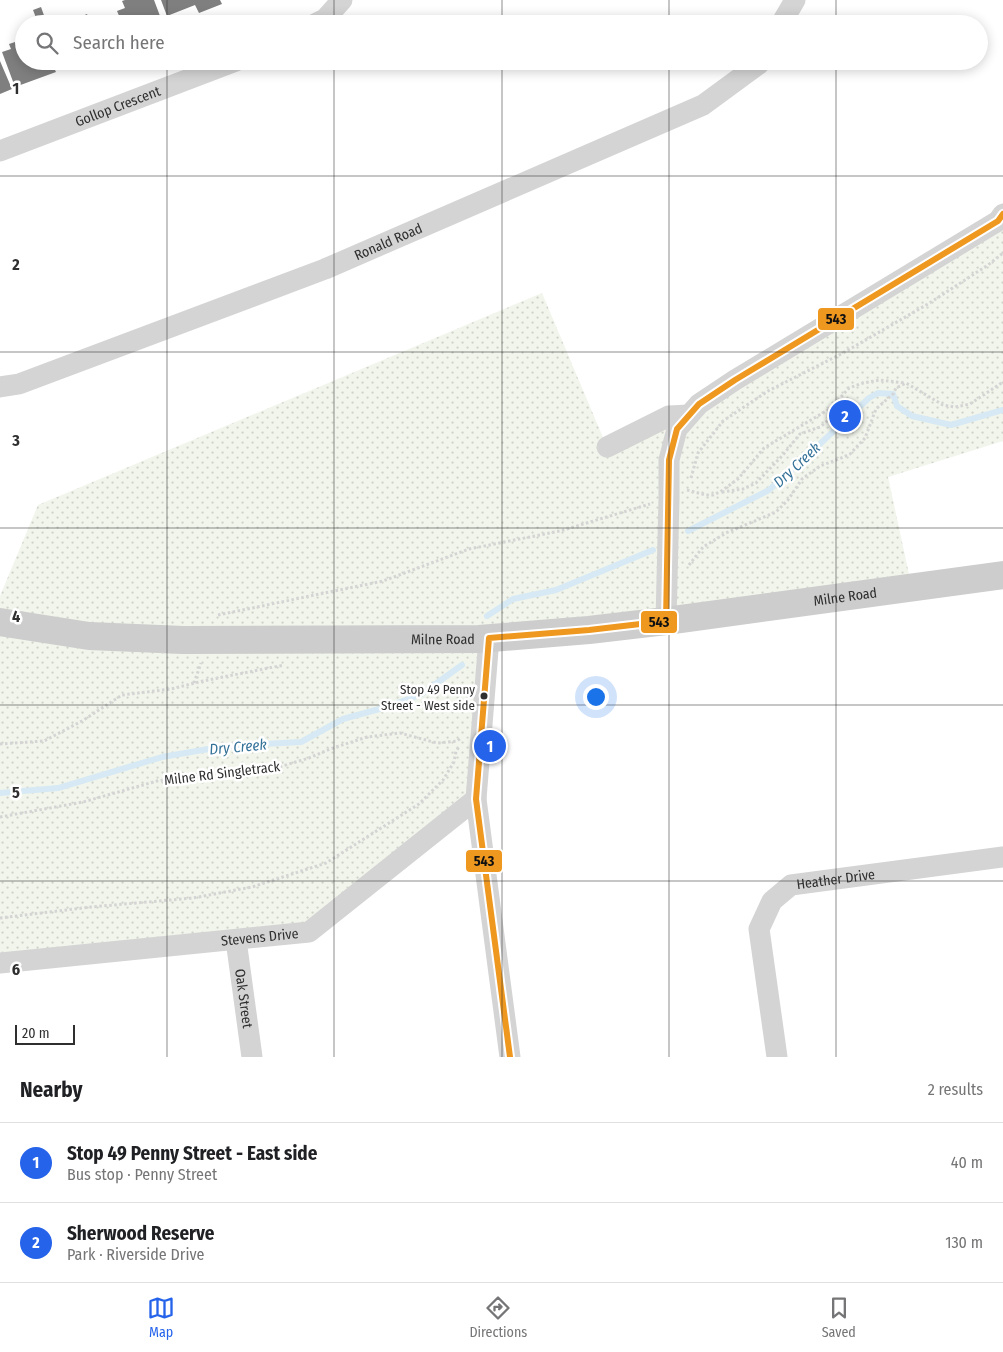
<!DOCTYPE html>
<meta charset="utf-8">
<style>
:root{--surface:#fff;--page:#f2f2f2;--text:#202124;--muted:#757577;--line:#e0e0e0;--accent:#2563eb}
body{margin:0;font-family:"Fira Sans Condensed",sans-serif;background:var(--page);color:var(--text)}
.scale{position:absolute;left:15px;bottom:12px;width:60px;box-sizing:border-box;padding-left:5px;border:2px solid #2f2f2f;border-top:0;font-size:14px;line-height:18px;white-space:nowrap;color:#2f2f2f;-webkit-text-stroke:4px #fff;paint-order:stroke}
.you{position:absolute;left:595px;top:696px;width:18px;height:18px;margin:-12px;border:4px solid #fff;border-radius:50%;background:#1a73e8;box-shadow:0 0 0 8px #1a73e833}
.badge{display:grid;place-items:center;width:32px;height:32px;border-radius:50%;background:var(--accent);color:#fff;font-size:16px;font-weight:700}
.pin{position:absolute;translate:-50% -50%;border:2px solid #fff;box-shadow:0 1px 5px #0006}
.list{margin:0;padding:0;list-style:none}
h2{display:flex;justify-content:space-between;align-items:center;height:65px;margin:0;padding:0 20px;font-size:21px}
h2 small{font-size:16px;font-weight:400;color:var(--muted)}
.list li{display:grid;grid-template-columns:32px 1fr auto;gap:15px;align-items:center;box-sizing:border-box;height:80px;padding:0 20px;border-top:1px solid var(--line)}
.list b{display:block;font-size:19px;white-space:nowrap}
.list p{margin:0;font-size:16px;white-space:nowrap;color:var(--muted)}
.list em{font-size:16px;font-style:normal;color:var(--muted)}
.icon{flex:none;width:28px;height:28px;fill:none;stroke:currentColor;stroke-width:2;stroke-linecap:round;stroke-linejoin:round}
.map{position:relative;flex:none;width:1003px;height:1057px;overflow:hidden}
.search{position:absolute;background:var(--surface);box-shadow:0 2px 12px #0003;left:15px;right:15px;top:15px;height:55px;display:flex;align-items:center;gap:12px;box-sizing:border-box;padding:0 18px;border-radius:28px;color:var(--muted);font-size:19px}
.sheet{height:225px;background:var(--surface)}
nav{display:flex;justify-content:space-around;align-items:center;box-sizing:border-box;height:70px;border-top:1px solid var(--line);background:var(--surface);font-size:14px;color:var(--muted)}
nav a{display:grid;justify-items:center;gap:2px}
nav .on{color:var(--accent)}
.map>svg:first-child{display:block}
.park{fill:url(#park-dots)}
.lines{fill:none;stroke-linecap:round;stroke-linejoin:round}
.stream{stroke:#d6e9f4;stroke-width:6}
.building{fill:#7f7f7f}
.path{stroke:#d4d4d4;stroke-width:3;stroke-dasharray:2.5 2.5;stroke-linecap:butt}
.minor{stroke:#d4d4d4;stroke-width:21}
.secondary{stroke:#cdcdcd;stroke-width:28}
.bus-1-casing{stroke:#fff;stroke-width:10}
.bus-1{stroke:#ef981f;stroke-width:6}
.grid{fill:none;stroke:#2f2f2f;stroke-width:1;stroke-opacity:0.55}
.bus-dot{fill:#2f2f2f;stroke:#fff;stroke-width:2}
.labels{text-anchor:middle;stroke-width:5;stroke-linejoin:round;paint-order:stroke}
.bus-label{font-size:13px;fill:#2f2f2f;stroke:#fff;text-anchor:end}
.street-label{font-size:14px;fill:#2f2f2f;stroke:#fff}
.water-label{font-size:15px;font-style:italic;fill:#357298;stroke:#fff}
.grid-label{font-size:16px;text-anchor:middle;font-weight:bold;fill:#2f2f2f;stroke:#fff;stroke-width:5;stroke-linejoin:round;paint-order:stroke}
.line-badge{stroke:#fff;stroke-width:2}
.pale-badge-label{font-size:14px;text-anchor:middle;font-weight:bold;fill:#111}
</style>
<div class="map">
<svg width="1003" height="1057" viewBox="0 0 1003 1057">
<defs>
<pattern id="park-dots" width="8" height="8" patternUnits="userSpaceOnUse" patternTransform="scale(1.25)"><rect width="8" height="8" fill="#f1f5eb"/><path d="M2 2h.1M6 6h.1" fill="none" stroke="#cfd2ca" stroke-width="1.8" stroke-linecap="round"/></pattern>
</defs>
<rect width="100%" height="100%" fill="#fff"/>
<path class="park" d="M1003,212V441L888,477L912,588L489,638L476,799L309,932L0,962V596L38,505L542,293L607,447L669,416Z"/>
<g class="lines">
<path class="stream" d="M688,531L769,490L806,457L869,398L878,393L893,394L897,406L912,416L951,425L1003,410
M487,616L513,599L556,590L653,550
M0,793L58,788L162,757L226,746L301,742L343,719L383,708L420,695L462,665"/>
</g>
<path class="building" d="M125,0H154L163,24H113L112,21L120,18L117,11L125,8L122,1Z
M161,0H220L222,4L199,13L195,5L167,16Z
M41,7L46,21L38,23L33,10Z
M87,14L91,24H64Z
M24,39V61H63L64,65L54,68L56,72L15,87L2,52L11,49L9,44Z
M0,61L12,89L0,94Z"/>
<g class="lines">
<path class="path" d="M691,478L698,453L723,421L768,391L843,353L928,304L988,265L1003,253
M687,490L706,495H713L720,492L738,479L764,448L831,408L849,388L863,383L880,380L905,383
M722,492L743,489L756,483L782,456L800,434L820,427L826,422L830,417L831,408
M689,565L703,547L726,533L776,512L788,500L802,479L820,466L839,459L850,454L865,438L876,409L893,394L896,388L906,383L943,405L955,407L970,404L1003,382
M218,615L383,581L469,549L560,531L650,504
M194,683L201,663
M0,744L44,741L82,721L122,695L171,689L203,681L284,665
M0,817L83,802L157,781L220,771L279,767L309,758L330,749L367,737L400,733L437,743L457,741L461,738
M0,918L91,907L193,898L252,887L326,863L419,804L443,780L454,762L456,751L459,747"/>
<g class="minor">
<path d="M315,24L325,19L342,0"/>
<path d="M781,24L795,0"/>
<path id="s1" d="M0,151L236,61"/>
<path id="s2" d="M0,387L19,384L325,269L703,105L759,64L760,61"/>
<path d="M607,447L669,416L689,415"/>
<path d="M666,621L669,498V460L677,429L699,404L735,380L998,221L1003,214"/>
<path d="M489,638L476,799L510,1057"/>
<path id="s3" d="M236,940L252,1057"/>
<path id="s4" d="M0,963L309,932L476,799"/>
<path id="s5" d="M777,1057L759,929L772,901L791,885L1003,857"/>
</g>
<path class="secondary" id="s6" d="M0,622L89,636L183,640L479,639L589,630L666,621L1003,575"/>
<g class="bus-1-casing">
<path id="bus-1" d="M510,1057L476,799L489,638L589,630L666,621L669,460L677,429L699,404L735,380L998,221L1003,214"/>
</g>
<use href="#bus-1" class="bus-1"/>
</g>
<path class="grid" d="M167,0V24M334,0V24M502,0V24M669,0V24M836,0V24M167,61V1057M334,61V1057M502,61V1057M669,61V1057M836,61V1057M0,176H1003M0,352H1003M0,528H1003M0,705H1003M0,881H1003"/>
<circle class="bus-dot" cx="484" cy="696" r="4.5"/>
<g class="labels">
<g class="bus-label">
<text x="475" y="694">Stop 49 Penny<tspan x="475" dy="16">Street - West side</tspan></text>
</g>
<g class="street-label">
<text dy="5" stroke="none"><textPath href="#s1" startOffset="126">Gollop Crescent</textPath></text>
<text dy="5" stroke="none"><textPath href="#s2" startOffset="415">Ronald Road</textPath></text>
<text dy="5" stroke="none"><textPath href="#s6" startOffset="849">Milne Road</textPath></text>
<text dy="5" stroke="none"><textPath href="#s6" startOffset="444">Milne Road</textPath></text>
<text transform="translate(222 773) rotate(-7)" y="5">Milne Rd Singletrack</text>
<text dy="5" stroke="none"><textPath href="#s5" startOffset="230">Heather Drive</textPath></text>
<text dy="5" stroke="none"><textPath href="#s4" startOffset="261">Stevens Drive</textPath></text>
<text dy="5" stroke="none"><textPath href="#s3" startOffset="59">Oak Street</textPath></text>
</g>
<g class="water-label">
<text transform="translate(797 465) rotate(-43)" y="5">Dry Creek</text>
<text transform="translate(238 747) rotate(-5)" y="5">Dry Creek</text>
</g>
</g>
<g class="grid-label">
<text x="16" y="94">1</text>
<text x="16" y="270">2</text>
<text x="16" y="446">3</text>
<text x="16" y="622">4</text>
<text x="16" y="798">5</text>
<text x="16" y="975">6</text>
</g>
<g class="line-badge">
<rect x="817" y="307" width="38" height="24" rx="5" fill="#ef981f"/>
<rect x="640" y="610" width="38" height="24" rx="5" fill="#ef981f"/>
<rect x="465" y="849" width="38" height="24" rx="5" fill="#ef981f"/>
</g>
<g class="pale-badge-label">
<text x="836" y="324">543</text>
<text x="659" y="627">543</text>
<text x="484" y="866">543</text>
</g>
</svg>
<div class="scale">20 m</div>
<div class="you"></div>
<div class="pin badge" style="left:490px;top:746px">1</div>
<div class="pin badge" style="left:845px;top:416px">2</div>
<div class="search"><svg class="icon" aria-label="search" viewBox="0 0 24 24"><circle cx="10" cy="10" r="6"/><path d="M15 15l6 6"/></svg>Search here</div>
</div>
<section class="sheet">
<h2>Nearby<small>2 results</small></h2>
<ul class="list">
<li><span class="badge">1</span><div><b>Stop 49 Penny Street - East side</b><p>Bus stop · Penny Street</p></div><em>40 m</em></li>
<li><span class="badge">2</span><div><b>Sherwood Reserve</b><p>Park · Riverside Drive</p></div><em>130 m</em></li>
</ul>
</section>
<nav>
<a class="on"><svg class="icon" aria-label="map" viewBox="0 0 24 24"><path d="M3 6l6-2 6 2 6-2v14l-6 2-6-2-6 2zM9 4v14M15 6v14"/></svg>Map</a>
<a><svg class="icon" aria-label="directions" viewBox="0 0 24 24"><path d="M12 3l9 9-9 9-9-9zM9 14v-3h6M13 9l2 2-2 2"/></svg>Directions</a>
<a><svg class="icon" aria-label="saved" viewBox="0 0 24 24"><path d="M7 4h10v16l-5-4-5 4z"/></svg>Saved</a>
</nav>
